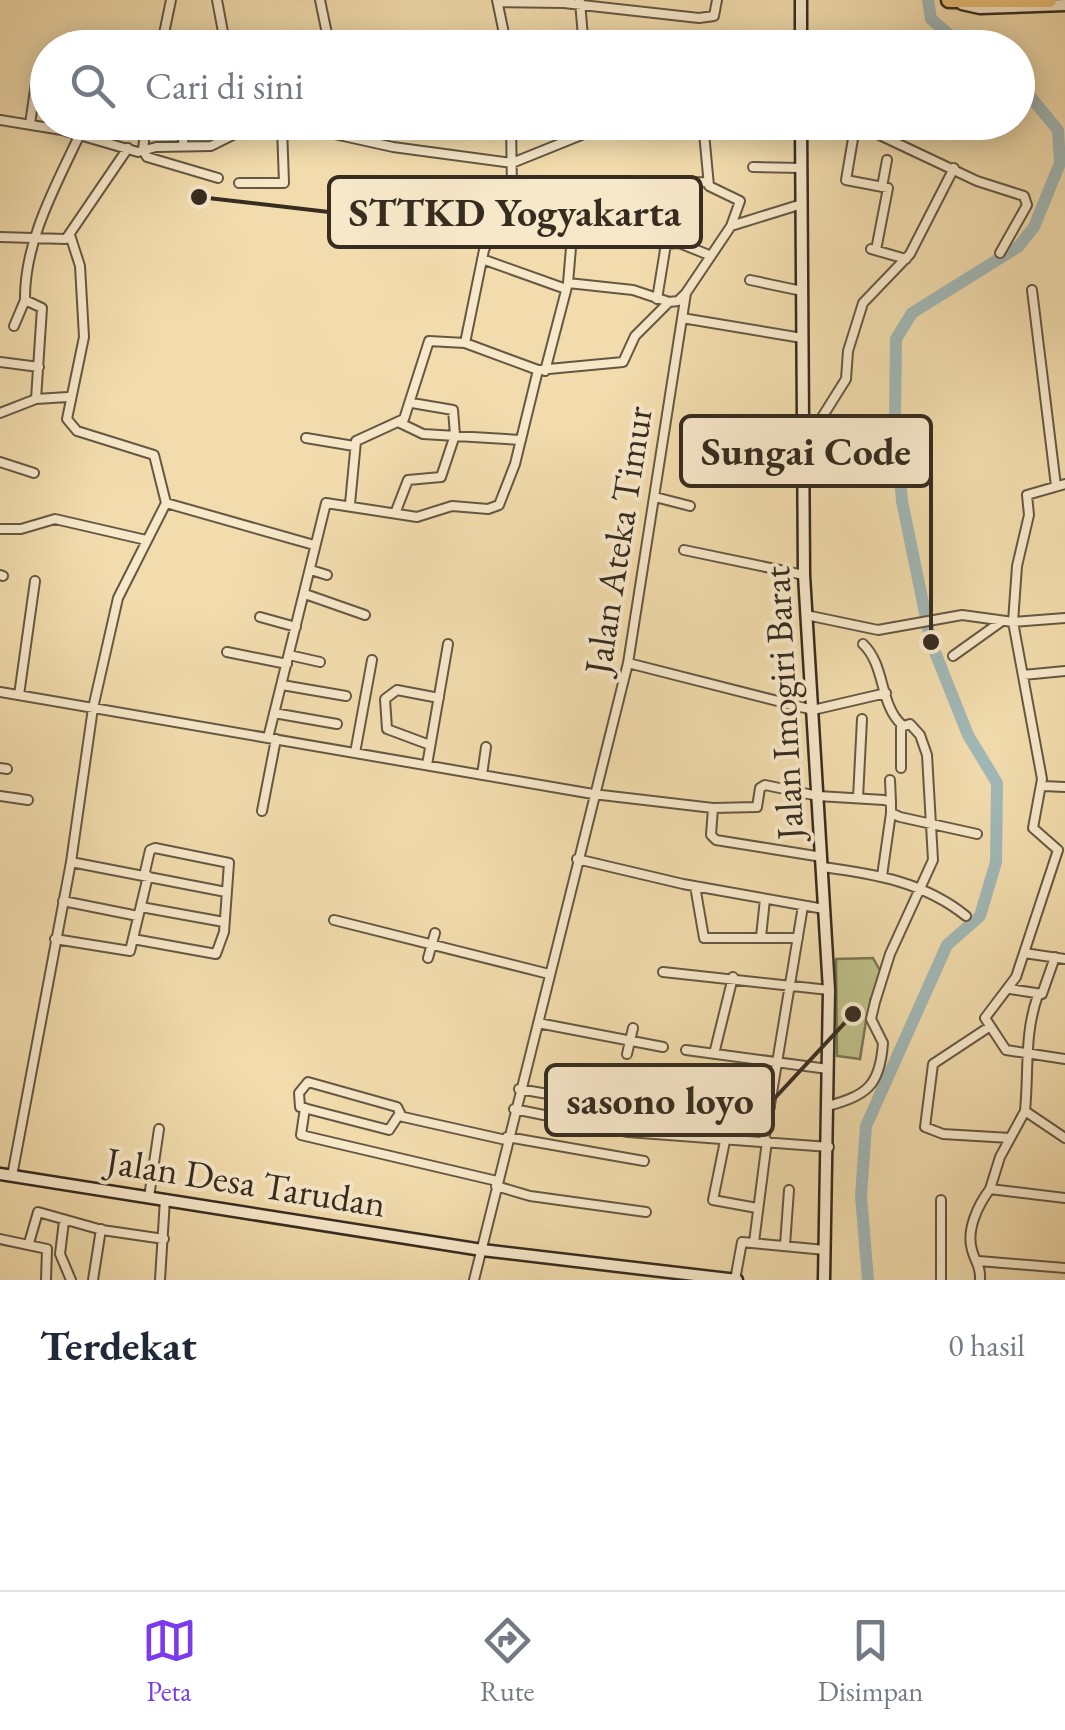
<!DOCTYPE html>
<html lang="id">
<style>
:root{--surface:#fff;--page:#f6f6f7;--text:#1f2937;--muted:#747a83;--line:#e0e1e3;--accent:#7c3aed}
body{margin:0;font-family:"EB Garamond",serif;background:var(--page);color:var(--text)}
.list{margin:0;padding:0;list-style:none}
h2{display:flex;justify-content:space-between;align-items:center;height:130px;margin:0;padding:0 40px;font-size:42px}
h2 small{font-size:32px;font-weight:400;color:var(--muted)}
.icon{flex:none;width:55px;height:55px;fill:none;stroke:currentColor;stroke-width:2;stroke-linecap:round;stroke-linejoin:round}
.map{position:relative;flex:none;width:1065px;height:1280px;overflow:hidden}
.search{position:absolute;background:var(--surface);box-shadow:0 5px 25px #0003;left:30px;right:30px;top:30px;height:110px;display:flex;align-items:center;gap:25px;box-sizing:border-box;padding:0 35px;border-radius:55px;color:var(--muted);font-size:38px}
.sheet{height:310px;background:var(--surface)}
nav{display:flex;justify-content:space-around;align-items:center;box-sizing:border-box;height:140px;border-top:2px solid var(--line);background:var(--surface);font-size:28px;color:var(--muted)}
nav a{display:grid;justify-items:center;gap:5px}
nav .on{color:var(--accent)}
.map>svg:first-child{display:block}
.green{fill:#bebf87;stroke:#7a7654;stroke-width:2.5}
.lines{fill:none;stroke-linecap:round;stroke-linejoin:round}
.river{stroke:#a1b8b6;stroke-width:12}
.street-casing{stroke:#655843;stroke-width:12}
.secondary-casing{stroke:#362c20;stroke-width:15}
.highway-casing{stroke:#362c20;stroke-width:19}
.street{stroke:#f7e8ca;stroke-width:8}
.secondary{stroke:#f7e8ca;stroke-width:10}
.highway{stroke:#e9be76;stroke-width:14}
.labels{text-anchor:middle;stroke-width:8;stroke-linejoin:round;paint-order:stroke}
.street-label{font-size:38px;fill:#362c20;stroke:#f7e8ca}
.leader{fill:none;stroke:#362c20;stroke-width:4}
.callout-dot{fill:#362c20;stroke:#f7e8ca;stroke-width:4}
.callout{fill:#f7e8ca;stroke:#362c20;stroke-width:4}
.callout-label{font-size:40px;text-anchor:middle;font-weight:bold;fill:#362c20}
</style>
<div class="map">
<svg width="1065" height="1280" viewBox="0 0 1065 1280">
<rect width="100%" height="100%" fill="#f2dcad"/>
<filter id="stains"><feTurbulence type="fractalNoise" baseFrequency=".002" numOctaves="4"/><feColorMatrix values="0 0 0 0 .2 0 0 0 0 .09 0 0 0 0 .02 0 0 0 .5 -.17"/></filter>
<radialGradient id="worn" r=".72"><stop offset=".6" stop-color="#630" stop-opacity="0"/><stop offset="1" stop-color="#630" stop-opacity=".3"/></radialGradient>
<path class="green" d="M873,958L882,974L870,1001L874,1008L866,1021L860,1059L837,1056L836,959Z"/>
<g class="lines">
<path class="river" d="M928,0L931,19L965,48
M868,1280L861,1196L866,1126L947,945L980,916L996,862L997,783L968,735L931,642L902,501L895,417L896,339L912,313L1018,247L1034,227L1060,163L1058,130L1018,82"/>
<g class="street-casing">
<path id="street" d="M217,0L226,48
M320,0L330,48
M497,0L507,48
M498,2L564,3L699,18L714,16L717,0
M580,2L584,48
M262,41L263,48
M161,48L171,0
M0,120L62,130L138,152L156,147L211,146L245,129L298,126L393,147L512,163L589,132V122
M146,122L143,150L147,157L218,178
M448,122L451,123
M511,122L512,190L484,250L465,343L538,370
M703,122L709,186L740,201L731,226
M30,124L36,83
M801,124L871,131L977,181L1024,196L1027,205L1000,253
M855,127L846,180L888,188L876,250
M589,132L618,122
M183,146L184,122
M753,167L801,168
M239,183H284L282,127
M882,187L887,160
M512,188L569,196
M573,234L666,244L657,299
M0,237L66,239L128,148
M666,244L679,243L709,255
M871,249L906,259
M482,259L566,289
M750,280L802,291
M1032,290L1056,486
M669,302L633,290L568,283L573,224L568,190L576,184L708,182
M682,318L802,338
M14,326L25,300
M0,362L39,367
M545,371L568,283
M36,399L42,308L25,300C24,242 56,185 80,134
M0,413L36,399L68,397
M400,423L423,434L521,440
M306,438L354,446
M803,438L814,430L846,379L848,351L863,303L910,254L954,168
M0,462L34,473
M655,497L690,506
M166,503L314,545
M350,504L356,441L404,419L429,341L465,343
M396,511L408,480L441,477L455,435L453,410L412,403
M0,529H21L55,519L146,540
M684,550L804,575
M311,570L327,575
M0,575L3,576
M305,594L365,615
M806,615L878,630L962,615L1013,622L1065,618
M260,617L296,627
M863,644C886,666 879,704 902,725
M227,652L287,664
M289,655L320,662
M953,656L1002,621
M628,663L813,710L886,693
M1023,675L1065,671
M282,685L346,696
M0,692L593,794L713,808L711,835L716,840L822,857
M19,695L35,581
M274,713L337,724
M268,738L326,503L417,517L452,506L488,509L499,505L515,464L538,370L623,362L635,336L669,302L678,301L686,293L731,226L802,204
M430,745L387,729L385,699L397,690L439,698
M355,753L372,660
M427,765L448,644
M0,768L7,769
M482,775L486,747
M890,780L891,802
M1043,786L1065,787
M0,796L28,800
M858,798L862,719
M713,808L757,807L760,788L765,785L818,796L884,800L891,802V813L900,817L977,834
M262,811L276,739
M1058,850L1033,828L1042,779L1013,622L1017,566L1029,515L1027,495L1065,484
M1058,850L1016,977L985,1018L1006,1050L1065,1059
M577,859L683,884L824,909
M71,862L226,892
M823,867C875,874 924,882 966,916
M882,876L891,813
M695,886L704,938H798
M63,901L138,916
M141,907L224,922
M334,920L549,974
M761,937L765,899
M55,939L130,951L148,876
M133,939L216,954L224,932L229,863L155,848L150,850L144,876
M1024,953L1065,959
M428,958L435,933
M663,972L829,990
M1010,989L1042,994L1055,957
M538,1023L663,1047
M989,1027L933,1064L925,1127L943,1134L1010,1138
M686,1050L828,1069
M627,1054L633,1028
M714,1054L733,977
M308,1082L397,1107L400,1113L389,1130L300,1107L299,1093Z
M519,1089L606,1104
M683,1097L770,1107
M828,1106C867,1095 880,1086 883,1043L871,1019L875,1002L890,954L933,860L927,755L920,735L910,724L901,727V768
M305,1108L301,1135L497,1181
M514,1109L628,1132L829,1147
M1025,1111C1029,1070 1024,1034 1038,995
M399,1116L506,1140
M507,1137L644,1161
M1065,1138L1025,1111L1000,1157L990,1189L1065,1198
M725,1141L713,1200L757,1208
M764,1141L803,906
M12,1176L71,862L93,708L118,598L166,503L154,455L77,431L67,419L84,337L80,266L70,235
M496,1186L530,1196L646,1212
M149,1197L159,1129
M941,1200V1280
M64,1221L60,1254L71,1280
M0,1239L47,1249L46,1280
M754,1242L767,1141
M29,1243L38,1212L102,1230L164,1239
M785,1245L789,1190
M979,1261L1065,1268
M93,1280L101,1229
M160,1280L165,1199
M474,1280L628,663L686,293
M735,1280L742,1242L825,1250
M980,1280C981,1266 975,1262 972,1250C966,1230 978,1205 990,1189"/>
</g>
<g class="secondary-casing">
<path id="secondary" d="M962,4L980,8L1065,5
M801,48V0
M801,122L804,575L829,990L824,1280
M0,1174L482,1250L737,1280"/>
</g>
<g class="highway-casing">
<path id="highway" d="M949,0H1049"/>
</g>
<use href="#street" class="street"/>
<use href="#secondary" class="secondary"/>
<use href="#highway" class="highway"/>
</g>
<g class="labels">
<g class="street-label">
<text transform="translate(618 540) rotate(-81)" y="13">Jalan Ateka Timur</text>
<text transform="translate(783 703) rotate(-93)" y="13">Jalan Imogiri Barat</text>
<text transform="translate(246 1182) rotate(9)" y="13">Jalan Desa Tarudan</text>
</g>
</g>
<path class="leader" d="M199 197L329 212M931 642L931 451M853 1014L773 1100"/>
<g class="callout-dot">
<circle cx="199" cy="197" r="10"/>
<circle cx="931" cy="642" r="10"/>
<circle cx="853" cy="1014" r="10"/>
</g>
<g class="callout">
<rect x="329" y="177" width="372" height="70" rx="10"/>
<rect x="681" y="416" width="250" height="70" rx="10"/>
<rect x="546" y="1065" width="227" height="70" rx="10"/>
</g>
<g class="callout-label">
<text x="515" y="226">STTKD Yogyakarta</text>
<text x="806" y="465">Sungai Code</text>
<text x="660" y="1114">sasono loyo</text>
</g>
<rect width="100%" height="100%" filter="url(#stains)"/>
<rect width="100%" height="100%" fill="url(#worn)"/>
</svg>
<div class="search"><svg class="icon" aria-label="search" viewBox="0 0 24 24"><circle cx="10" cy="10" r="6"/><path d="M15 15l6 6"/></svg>Cari di sini</div>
</div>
<section class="sheet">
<h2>Terdekat<small>0 hasil</small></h2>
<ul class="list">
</ul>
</section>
<nav>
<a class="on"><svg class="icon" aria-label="map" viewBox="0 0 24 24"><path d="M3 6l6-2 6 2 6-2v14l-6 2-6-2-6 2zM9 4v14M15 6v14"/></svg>Peta</a>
<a><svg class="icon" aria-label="directions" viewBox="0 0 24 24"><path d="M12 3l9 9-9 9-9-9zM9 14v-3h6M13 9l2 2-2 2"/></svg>Rute</a>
<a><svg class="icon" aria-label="saved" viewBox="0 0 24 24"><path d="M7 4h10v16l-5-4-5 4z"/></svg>Disimpan</a>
</nav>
